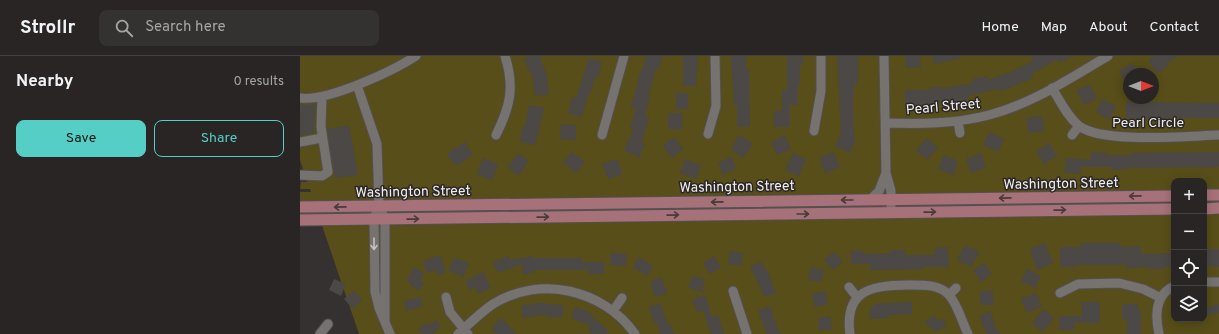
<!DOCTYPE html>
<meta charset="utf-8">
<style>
:root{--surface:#282524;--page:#343131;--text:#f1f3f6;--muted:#a5a5a6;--line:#444241;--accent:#55cec6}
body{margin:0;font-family:Overpass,sans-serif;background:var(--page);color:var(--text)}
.controls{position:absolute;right:12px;bottom:12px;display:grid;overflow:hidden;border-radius:8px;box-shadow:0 2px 10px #0003}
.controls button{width:36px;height:36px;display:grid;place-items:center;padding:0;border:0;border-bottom:1px solid var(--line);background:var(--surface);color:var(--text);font:20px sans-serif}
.compass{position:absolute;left:823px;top:12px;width:36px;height:36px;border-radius:50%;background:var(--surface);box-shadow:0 2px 10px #0003;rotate:90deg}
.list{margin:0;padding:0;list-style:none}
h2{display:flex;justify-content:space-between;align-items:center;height:52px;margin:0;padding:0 16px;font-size:17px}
h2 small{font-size:13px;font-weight:400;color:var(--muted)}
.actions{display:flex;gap:8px;padding:12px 16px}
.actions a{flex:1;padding:9px 0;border:1px solid var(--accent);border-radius:8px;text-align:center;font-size:14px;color:var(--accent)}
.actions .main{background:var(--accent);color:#111}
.icon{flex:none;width:22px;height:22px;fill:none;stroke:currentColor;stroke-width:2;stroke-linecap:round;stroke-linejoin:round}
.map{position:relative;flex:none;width:919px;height:278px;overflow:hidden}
header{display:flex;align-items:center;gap:24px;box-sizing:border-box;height:56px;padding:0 20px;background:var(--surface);border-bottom:1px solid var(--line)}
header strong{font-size:19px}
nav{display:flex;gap:22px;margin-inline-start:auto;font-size:14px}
.search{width:280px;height:36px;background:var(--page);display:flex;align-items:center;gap:10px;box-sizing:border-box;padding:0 14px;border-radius:8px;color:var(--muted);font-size:15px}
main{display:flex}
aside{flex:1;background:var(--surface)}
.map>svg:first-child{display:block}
.green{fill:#574e19;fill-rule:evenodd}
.building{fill:#4b4845}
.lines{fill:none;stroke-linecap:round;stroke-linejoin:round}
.minor-casing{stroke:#53504f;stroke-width:11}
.major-casing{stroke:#53504f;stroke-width:13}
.minor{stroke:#767270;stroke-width:9}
.major{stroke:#a77179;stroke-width:11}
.oneway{stroke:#4a3a3b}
.oneway2{stroke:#c5c2c1}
.labels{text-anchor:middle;stroke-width:3;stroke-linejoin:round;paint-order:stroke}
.street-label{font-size:14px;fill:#efedec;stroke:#2b2726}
</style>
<header>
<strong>Strollr</strong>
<div class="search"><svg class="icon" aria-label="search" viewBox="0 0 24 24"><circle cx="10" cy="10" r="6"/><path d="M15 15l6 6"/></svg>Search here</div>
<nav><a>Home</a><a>Map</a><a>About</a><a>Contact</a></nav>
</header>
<main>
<aside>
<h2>Nearby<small>0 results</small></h2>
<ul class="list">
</ul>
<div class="actions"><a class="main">Save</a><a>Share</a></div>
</aside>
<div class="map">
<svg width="919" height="278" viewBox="0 0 919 278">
<rect width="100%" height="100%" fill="#353130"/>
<path class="green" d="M0,0H919V278H59L14,146H0V136H11L10,133H0L1,126H7L0,104ZM829,18H853V42H829ZM874,125H904V263H874Z"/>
<path class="building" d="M232,0H239L246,16L249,38L235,40L232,17H230L224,3Z
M346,0H363L359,13L356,12L348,41H350L345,60L349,61L342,86L345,88L339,101L324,94L334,73L330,72L336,53L331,52L341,14L342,15Z
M383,0H398L396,30H383Z
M431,0H446V13H449L450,71H437V49H434Z
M487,0H503V9H500V28H498V49H490V71H474V55H482V34H487Z
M537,0H558V29H554L553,49L554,81L556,82L550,97L535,90L541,78Z
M605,0H620L621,11L606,12Z
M632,0H659V3L634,8Z
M731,0H772L760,7L757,4L731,18L733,22L699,36L697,33L668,40V44L605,50V34H630V31L645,32L673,27L672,23L687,20L688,24L713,15L734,4Z
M855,0H879L867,7L869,10L856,17L848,4Z
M289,2L302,6L298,22L295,21L290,39H288L282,61L268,57L272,41L276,42Z
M832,7L838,18H829V33L819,15Z
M789,28L797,42L784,49L776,35Z
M376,37H388V53H376Z
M802,43L816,50L809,64L796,56Z
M826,46L919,47V62H826Z
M0,49H15L14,77L0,79Z
M229,49L244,52L235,89L220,86L222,70L225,71Z
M368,57H382V73H368Z
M742,60L744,75L728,77L726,62Z
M261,68L276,69V84L260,83Z
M49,69L58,119L35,122L27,73Z
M689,76L704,83L698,96L683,89Z
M439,79L453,88L443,102L431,93Z
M485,79L491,93L477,99L471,86Z
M374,81L383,93L372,102L363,90Z
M627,82L638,92L627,104L616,94Z
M165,86L173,99L156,110L147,98Z
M749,87L757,100L744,108L736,96Z
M272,96L285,106L276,117L263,106Z
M534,96L540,111L525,117L519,102Z
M805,96L806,99H831V97L919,96V111L827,112V113L811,114V111H781L780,118L764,116L766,102L790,104V97Z
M218,97L229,105L218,120L208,111Z
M493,97L506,103L499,120L485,114Z
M681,97L686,111L671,117L666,103Z
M644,99L658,105L653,119L638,113Z
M431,101L436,112L423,119L418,107Z
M183,102L198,108L192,124L177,118Z
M317,103L322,118L308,123L302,108Z
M385,103L401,109L396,123L380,117Z
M745,187L753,207L737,214L730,193Z
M781,187H821V191L841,190V198L874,197V210L865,211V213H849L848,211L826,212V209H776V211H760V191H781Z
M665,189L679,196L671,211L657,204Z
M648,191L649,211H624V213L570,214V208H551L550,195H563V198L591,197V194H605V199H635V192Z
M904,193H919V211L904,210Z
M430,195L443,197L441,210L428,208Z
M534,196L543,206L533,214L524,204Z
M310,197L327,198L326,210L310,209Z
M140,199L146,216L138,219L136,214L127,217L123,205Z
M209,200L210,204L233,200V202H282V206H304V218H288V214H234L235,216L223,219L221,208L198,217L193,206Z
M414,200L421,211L410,218L403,207Z
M339,201L353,210L347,220L333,211Z
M154,202L169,207L163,221L148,214Z
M460,205L469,218L476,237L464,241L457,224L450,212Z
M684,207L692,218L681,226L673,214Z
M114,211L124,217L120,225L124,227L119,235L110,229L111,227L107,224Z
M511,211L524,214L521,226L508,224Z
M727,213L741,220L735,232L721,225Z
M183,216L191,232L178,238L175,231L169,234L165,225Z
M393,219L405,224L402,232L404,237L388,231Z
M361,221L367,237L355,241L350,226Z
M34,223L46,228L41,240L29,234Z
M54,235L62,244L53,253L44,243Z
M525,235L528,248L515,251L512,238Z
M680,235H693V249H680Z
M736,237L742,250L727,257L721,243Z
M405,239L412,261L418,259L424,278H411L403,254L397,256L392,244Z
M121,241L123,250L106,255L104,245Z
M612,246V258L589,259V262L570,263V251H574V248Z
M781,246H800V267H774V274H759V260H782Z
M237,247L263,249V261H246V258L223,262L221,250Z
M360,247L368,269L370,268L374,278H361L356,266L354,267L349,251Z
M822,248H838V254H841V278H827V263H822Z
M919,248V257L904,260V252Z
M470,250L477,271L481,278H467L462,266L458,254Z
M275,251L291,257L290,259L308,274L306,278H293L288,274L291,270L271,262Z
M744,253L754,262L742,276L732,267Z
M690,255L696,272L701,278H687L679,261Z
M530,260L532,273L519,275L518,262Z
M635,260L638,265L643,263L647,270L634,276L631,270L629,272L625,265Z
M201,262L217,278H197L191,273Z
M135,264L141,271L132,278H123L119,273L126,266L129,270Z"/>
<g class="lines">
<g class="minor-casing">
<path id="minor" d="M57,29L77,88L79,150L85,163V265
M752,32C760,45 767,60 779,70C804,88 886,80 919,79
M0,42C27,46 93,15 116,0
M658,65L660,77
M586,67C620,68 655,68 689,59C732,48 770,22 808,0
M514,75L521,35V0
M408,78L416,50L415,0
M196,79C210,51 215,31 205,0
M302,79L324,0
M772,79L779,70
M0,86L22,82
M586,117L591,135V157
M0,119L22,120L28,116L21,71L22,41
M570,144L579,135L586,117L584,0
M76,157L74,163L75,236L79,252L90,278
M904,226H919
M549,231L557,241
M433,235L447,278
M760,237L778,228L819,227L843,233L861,242
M649,239L656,232
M146,241L150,256L168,278
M313,255L322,242
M20,278L28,268
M158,278C169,268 180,257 193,248C240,219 303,233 335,278
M550,278C544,234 572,229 608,229C622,229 639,228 649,239C658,249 662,266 668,278
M859,278C855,260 855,239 874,230"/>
</g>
<g class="major-casing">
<path id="major" d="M904,139H919
M0,151L874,140
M904,153L919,152
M0,164L874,153"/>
</g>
<use href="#minor" class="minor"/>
<use href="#major" class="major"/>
</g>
<defs><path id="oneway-shaft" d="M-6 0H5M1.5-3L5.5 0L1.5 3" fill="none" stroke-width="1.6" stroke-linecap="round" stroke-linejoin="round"/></defs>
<g class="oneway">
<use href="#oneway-shaft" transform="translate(835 140) rotate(179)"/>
<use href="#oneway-shaft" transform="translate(705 142) rotate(179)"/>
<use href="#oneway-shaft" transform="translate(547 144) rotate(180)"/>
<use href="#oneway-shaft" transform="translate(417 146) rotate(179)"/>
<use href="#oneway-shaft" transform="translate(40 151) rotate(179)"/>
<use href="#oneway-shaft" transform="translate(760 154) rotate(-1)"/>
<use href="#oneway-shaft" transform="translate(630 156) rotate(-1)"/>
<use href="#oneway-shaft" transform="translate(503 158)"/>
<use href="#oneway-shaft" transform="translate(373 159) rotate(-1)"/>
<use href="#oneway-shaft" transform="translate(243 161) rotate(-1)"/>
<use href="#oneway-shaft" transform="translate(113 163) rotate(-1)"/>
</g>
<use class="oneway2" href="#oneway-shaft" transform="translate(74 188) rotate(90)"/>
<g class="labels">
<g class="street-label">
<text transform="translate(643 50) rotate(-5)" y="5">Pearl Street</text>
<text x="848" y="71">Pearl Circle</text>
<text transform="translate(761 127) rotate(-1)" y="5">Washington Street</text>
<text transform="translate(437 130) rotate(-1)" y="5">Washington Street</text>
<text transform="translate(113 135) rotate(-1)" y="5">Washington Street</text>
</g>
</g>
</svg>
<div class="controls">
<button>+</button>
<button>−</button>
<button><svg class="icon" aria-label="locate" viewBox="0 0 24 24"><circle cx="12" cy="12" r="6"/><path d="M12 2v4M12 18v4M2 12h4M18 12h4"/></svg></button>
<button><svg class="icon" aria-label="layers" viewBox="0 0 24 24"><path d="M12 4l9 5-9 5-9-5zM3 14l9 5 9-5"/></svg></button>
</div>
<svg class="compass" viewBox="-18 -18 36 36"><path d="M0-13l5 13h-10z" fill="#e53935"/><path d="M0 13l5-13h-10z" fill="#a5a5a6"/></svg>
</div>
</main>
